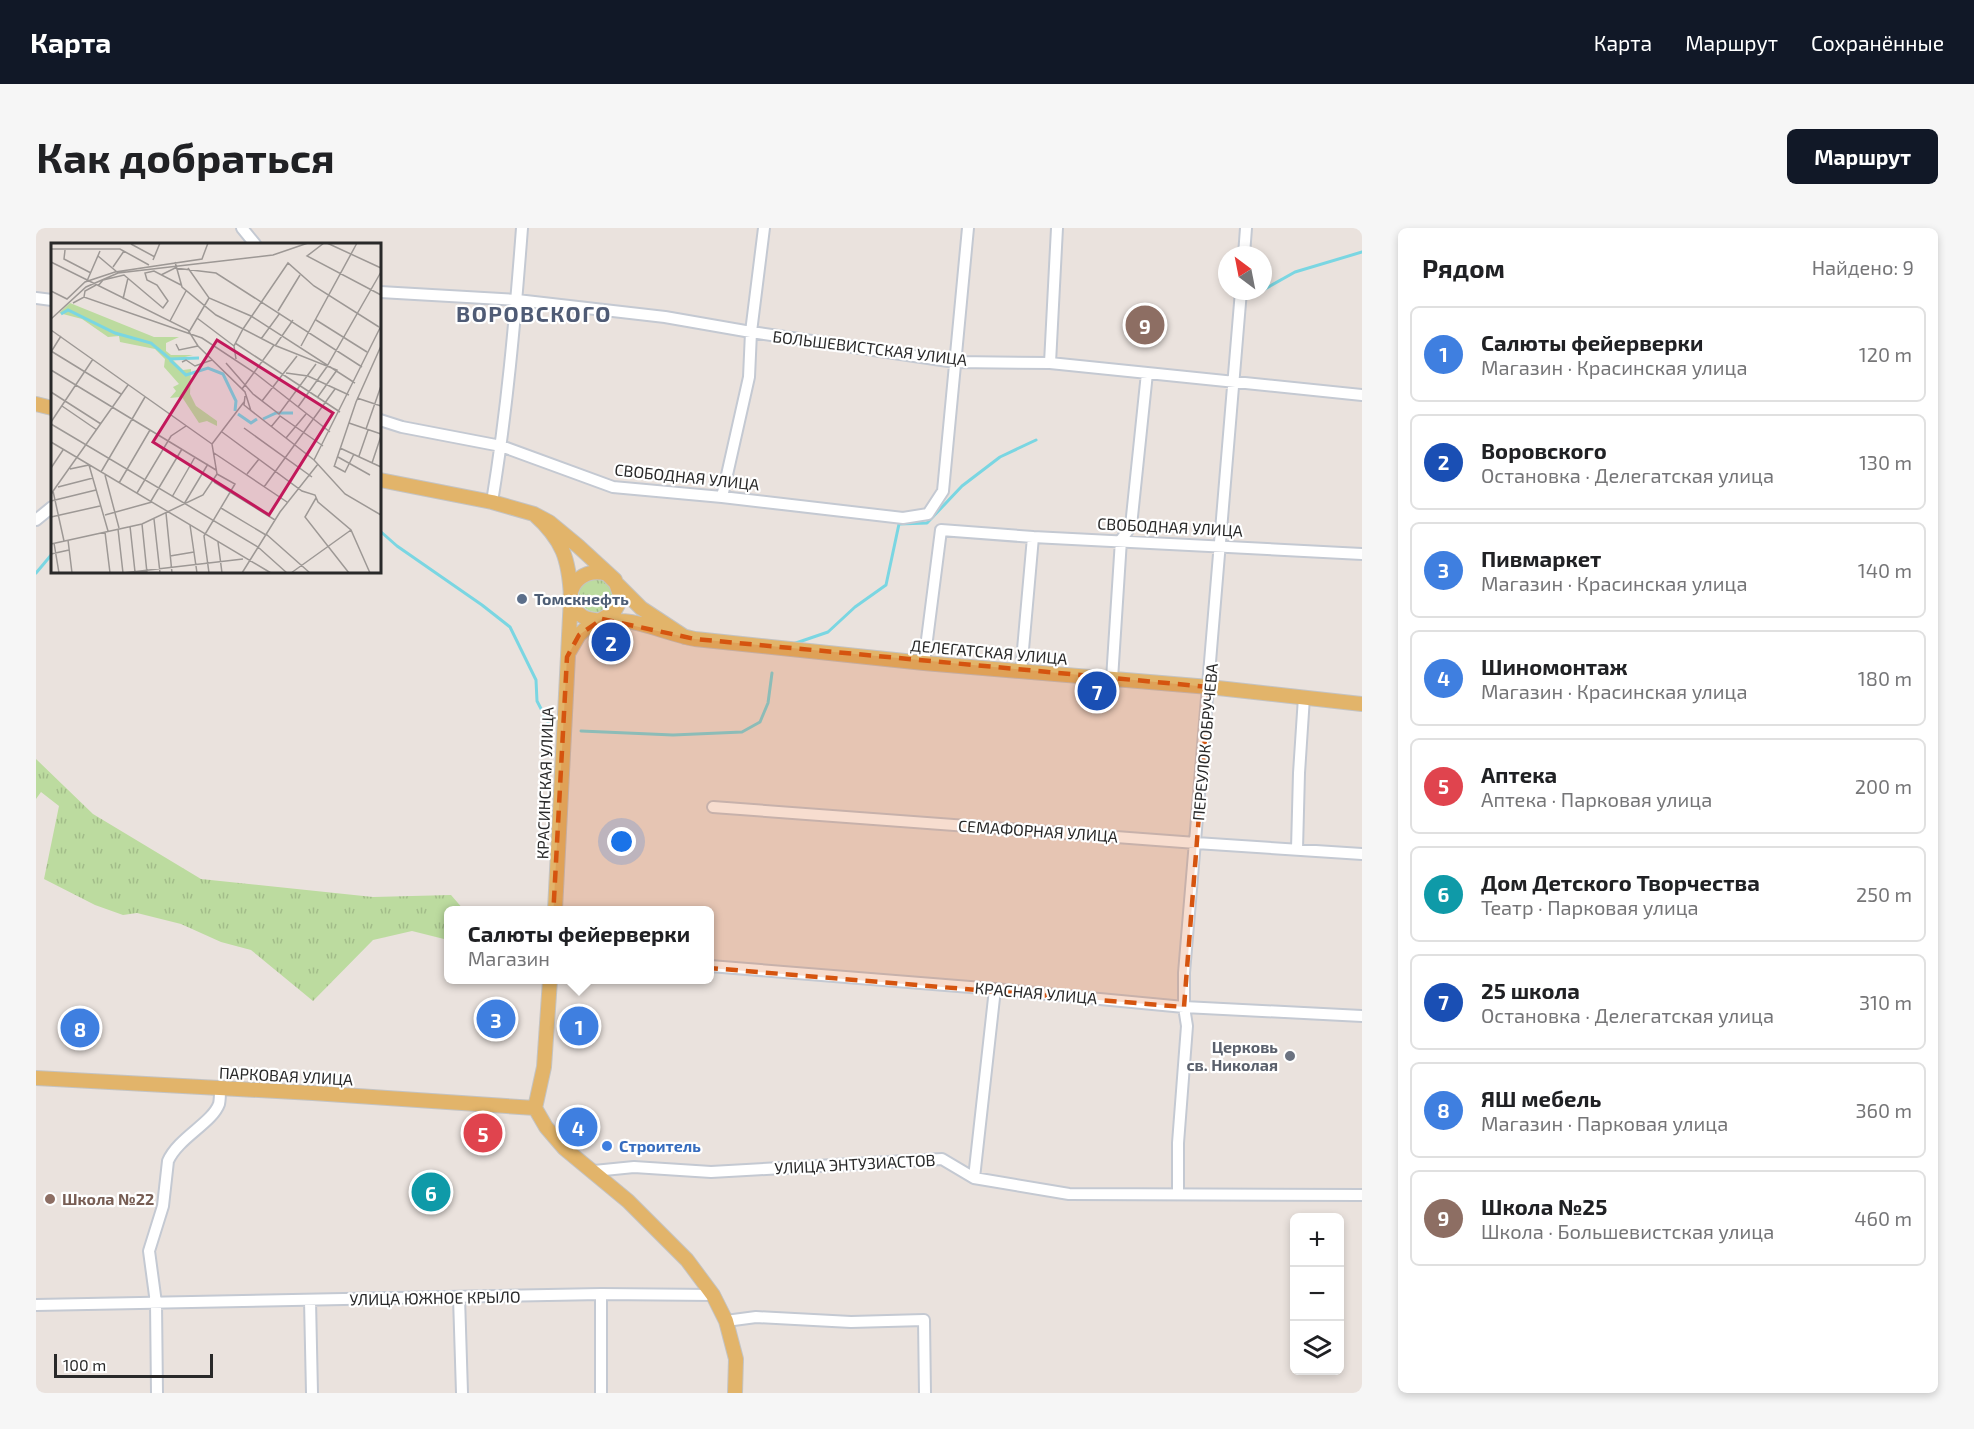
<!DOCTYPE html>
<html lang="ru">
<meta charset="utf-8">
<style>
:root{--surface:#fff;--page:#f6f6f6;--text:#202124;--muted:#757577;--line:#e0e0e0;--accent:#111827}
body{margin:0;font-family:"Exo 2",sans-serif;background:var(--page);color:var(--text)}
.controls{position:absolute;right:18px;bottom:18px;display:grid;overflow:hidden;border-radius:9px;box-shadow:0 3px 9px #0003}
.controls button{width:54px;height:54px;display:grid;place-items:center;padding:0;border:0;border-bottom:2px solid var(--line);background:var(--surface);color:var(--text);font:30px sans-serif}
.compass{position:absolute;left:1182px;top:18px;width:54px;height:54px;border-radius:50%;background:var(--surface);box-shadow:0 3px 9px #0003;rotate:328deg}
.scale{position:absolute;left:18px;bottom:15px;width:159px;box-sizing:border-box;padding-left:6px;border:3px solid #292929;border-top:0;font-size:16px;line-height:21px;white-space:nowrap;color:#292929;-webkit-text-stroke:4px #fff;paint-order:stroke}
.you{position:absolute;left:586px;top:614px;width:21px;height:21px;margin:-15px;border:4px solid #fff;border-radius:50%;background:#1a73e8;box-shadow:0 0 0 9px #1a73e833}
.badge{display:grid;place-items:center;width:39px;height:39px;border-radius:50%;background:var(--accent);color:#fff;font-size:20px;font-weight:700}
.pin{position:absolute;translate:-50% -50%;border:3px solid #fff;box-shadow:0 2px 6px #0006}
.popup{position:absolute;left:408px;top:678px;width:270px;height:78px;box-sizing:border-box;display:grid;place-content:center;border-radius:9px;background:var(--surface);filter:drop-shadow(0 2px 4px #0005);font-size:20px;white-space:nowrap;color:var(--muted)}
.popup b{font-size:22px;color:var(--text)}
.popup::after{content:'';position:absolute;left:50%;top:100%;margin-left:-12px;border:12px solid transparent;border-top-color:var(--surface)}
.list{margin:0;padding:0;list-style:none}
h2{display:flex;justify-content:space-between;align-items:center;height:78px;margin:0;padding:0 24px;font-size:26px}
h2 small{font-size:20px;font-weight:400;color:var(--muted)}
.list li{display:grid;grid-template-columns:39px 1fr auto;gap:18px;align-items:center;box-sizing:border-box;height:96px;margin:0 12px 12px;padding:0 12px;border:2px solid var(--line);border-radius:9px}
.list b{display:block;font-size:22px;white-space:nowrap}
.list p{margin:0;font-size:20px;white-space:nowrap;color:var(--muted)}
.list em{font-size:20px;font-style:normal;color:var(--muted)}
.icon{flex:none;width:33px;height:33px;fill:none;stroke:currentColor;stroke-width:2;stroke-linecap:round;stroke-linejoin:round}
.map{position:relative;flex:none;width:1326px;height:1165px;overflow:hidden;border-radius:9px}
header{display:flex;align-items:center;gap:36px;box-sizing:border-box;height:84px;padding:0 30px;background:var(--accent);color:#fff}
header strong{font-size:28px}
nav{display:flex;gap:33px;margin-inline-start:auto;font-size:21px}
.intro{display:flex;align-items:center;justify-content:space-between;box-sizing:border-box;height:144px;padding:0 36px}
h1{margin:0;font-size:42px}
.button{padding:15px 27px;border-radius:9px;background:var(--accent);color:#fff;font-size:21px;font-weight:700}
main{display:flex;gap:36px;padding:0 36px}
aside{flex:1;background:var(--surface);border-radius:9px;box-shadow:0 3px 9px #0003}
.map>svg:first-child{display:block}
.grass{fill:url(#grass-tufts)}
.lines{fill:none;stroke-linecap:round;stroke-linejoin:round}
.stream{stroke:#7ad6e2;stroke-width:3}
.minor-casing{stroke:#c4c9d2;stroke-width:14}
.major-casing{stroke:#c3c3c3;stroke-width:16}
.minor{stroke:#fff;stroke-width:10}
.major{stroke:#e2b46a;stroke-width:14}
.marked{fill:#d5540f;fill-opacity:0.2;stroke:#d5540f;stroke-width:4.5;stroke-dasharray:12 8;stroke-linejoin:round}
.service-dot{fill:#5c6f8a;stroke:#fff;stroke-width:2}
.worship-dot{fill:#6b7280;stroke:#fff;stroke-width:2}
.shop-dot{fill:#3f7fe0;stroke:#fff;stroke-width:2}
.education-dot{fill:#8d6e63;stroke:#fff;stroke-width:2}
.labels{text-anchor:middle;stroke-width:4.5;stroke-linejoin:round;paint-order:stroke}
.street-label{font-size:16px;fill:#292929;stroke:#fff}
.service-label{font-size:16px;font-weight:bold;fill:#4e5e75;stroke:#fff;text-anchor:start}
.worship-label{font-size:16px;font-weight:bold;fill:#5b616d;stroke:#fff;text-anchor:end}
.shop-label{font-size:16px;font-weight:bold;fill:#366cbe;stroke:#fff;text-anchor:start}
.education-label{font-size:16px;font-weight:bold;fill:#785e54;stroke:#fff;text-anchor:start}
.district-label{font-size:22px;font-weight:bold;letter-spacing:1.5px;fill:#4f5b75;stroke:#fff}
.inset-river{fill:none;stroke:#7ad6e2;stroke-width:3}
.inset-road{fill:none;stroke:#9d9895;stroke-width:1.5}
.view{fill:#c2185b;fill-opacity:0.15;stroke:#c2185b;stroke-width:3}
.inset-edge{fill:none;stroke:#292929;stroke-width:3}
</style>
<header>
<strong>Карта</strong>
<nav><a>Карта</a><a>Маршрут</a><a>Сохранённые</a></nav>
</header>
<div class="intro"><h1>Как добраться</h1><a class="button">Маршрут</a></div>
<main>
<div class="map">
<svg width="1326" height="1165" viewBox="0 0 1326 1165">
<defs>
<pattern id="grass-tufts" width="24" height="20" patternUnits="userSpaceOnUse" patternTransform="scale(1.5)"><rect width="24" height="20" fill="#bcdb9f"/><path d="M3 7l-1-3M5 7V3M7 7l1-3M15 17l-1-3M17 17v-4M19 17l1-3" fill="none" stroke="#a2bc89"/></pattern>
</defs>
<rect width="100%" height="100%" fill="#eae2dd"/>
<path class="grass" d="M543 367a17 17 0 1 1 34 0a17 17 0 1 1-34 0Z
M0,531L57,586L165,651L337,669L415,667L428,682H412V712L376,703L337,712L277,773L215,722L185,714L145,696L101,685L87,687L59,677L8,651L23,578L5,564L0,571Z"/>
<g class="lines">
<path class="stream" d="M1227,62L1259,44L1326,24
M1212,70L1225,63
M344,303L361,318L446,377L474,399L500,452L501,473L515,500
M0,345L16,326
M757,416L792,404L819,379L850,357L863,296L891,295L926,258L964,229L1000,212
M545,503L637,507L706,504L724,494L732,475L736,445"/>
<g class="minor-casing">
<path id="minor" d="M206,0L219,16
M1208,27L1210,0
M344,64L481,72L629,89L715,104L919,134L1014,135L1326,167
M0,70L16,72
M1014,135L1021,0
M344,192L366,199L465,218L577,259L686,269L867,290L892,286L907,263L932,0
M686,269L713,149L715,104L728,0
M456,274C471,183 479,92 486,0
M0,292L16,279
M888,435L905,302L997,309L1326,326
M985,444L997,309
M1076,451L1085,312L1095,298L1111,145
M677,579L1160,615L1326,626
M1261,621L1263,545L1268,469
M674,738L959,761L1148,779L1326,788
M558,943L598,939L675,944L906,931L938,950L1033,966L1326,967
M938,950L959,761
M1142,965V915L1151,798L1148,779V745L1205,63
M565,1066V1165
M423,1069L426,1165
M274,1072L276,1165
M0,1077L565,1066L677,1067
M690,1093L720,1089L815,1094L888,1092L889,1165
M121,1165L120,1075L113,1023L127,978L132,933C142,910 176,895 183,876C184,872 184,866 184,861"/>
</g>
<g class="major-casing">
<path id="major" d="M0,176L16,180
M344,252L456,274L498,286L513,294L542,318L579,352L584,367V373L578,384L549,401L543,407L533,424
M498,286C527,312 533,331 535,369L519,682
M649,409L605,380L571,346C542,336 520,371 546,388C558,396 581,391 596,394C617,398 637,407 659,411L888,435L1173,459L1326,476
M514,752L508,839L499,880L510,899L528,920L592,973L651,1032L677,1067L690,1093L700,1131L699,1165
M0,850L277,865L499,880"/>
</g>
<use href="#minor" class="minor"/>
<use href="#major" class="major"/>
</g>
<path class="marked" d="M566,391L659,411L1173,459L1148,779L515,727L531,429L543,407Z"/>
<circle class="service-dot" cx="486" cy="371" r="6"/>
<circle class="worship-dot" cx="1254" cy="828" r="6"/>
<circle class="shop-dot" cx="571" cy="918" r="6"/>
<circle class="education-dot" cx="14" cy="971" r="6"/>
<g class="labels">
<g class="street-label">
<text transform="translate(834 120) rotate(7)" y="6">БОЛЬШЕВИСТСКАЯ УЛИЦА</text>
<text transform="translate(651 249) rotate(6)" y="6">СВОБОДНАЯ УЛИЦА</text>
<text transform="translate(1134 299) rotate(3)" y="6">СВОБОДНАЯ УЛИЦА</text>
<text transform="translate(953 424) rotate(5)" y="6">ДЕЛЕГАТСКАЯ УЛИЦА</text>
<text transform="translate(1169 514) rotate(-85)" y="6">ПЕРЕУЛОК ОБРУЧЕВА</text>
<text transform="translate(509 555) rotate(-88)" y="6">КРАСИНСКАЯ УЛИЦА</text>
<text transform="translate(1002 603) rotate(4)" y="6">СЕМАФОРНАЯ УЛИЦА</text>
<text transform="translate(1000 765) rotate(5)" y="6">КРАСНАЯ УЛИЦА</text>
<text transform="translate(250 848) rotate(3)" y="6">ПАРКОВАЯ УЛИЦА</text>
<text transform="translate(819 936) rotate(-3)" y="6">УЛИЦА ЭНТУЗИАСТОВ</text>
<text transform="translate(399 1070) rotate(-1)" y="6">УЛИЦА ЮЖНОЕ КРЫЛО</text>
</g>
<g class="service-label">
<text x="498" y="377">Томскнефть</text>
</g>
<g class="worship-label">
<text x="1242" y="825">Церковь<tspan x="1242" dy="18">св. Николая</tspan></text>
</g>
<g class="shop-label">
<text x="583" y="924">Строитель</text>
</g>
<g class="education-label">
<text x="26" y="977">Школа №22</text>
</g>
<g class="district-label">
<text x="498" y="94">ВОРОВСКОГО</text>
</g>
</g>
<g transform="translate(15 15)">
<rect width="330" height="330" fill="#eae2dd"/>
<path d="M19,60L103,94H128L115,100V108L120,112H142L122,117L132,127L140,126L139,151L145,163L166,178V183L156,178L148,180L131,154L135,147L129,154L119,155L125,148L122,144L128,141L113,124L114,116L104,106L69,99L68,93L57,94L31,76L8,70Z" fill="#bcdb9f"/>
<path class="inset-river" d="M10,71L17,67L64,90L100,100L119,116L148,115M119,117L135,132L157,125L172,131L185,158L184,168M187,171L200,180L206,176M212,176L225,170H242"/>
<path class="inset-road" d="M273,0L256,13L330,52M276,0L330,25M80,1L104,14M0,6H69L98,22M14,7L13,16L40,30M47,13L66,29M102,17L109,0M0,19L137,87L147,103L194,149L200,168M124,19L131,44L165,72L223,102L286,127L266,155M62,24L73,8M137,25L158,55L200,73L304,140M110,32L124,25L165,30L311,124M36,38L49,8M47,43L52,37L73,32L112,65L117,58L106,42L96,37L94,30L103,28L130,42M0,48L16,56L34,39L64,29L151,16L157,0M33,54L34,48L45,42M72,56L77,35M22,60L33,54L151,95L204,130L279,189M227,68L249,32M146,75L183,103M0,76L35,44L67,30L222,12L257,0M265,77L316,109M119,78L135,48M0,87L161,201M138,89L158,55M210,96L229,70M184,100L289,169M125,101L128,107L147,103M224,103L242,77M250,103L306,0M0,108L70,151M0,109L10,93M185,116L183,103L192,86L237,20L263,43L328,84M131,119L135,117L144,123L161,117M175,120L202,151L228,171L265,121M0,127L165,227M235,130L257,133L298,152M191,146L223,102M0,149L50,181M194,153L193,162L263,217L294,251L330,272M306,155L330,163M211,158L246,113M11,163L46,187M247,164L275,125L330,29M0,179L42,116M298,180L330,191M0,181L207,304L236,330M220,184L229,173L272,203M193,185L261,234M315,186L330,143M171,189L251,248L264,252L267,259L300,287L319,330M235,195L255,171M0,199L220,330M161,201L193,159M289,205L330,224M163,210L236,259M308,213L317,187M287,214L319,232M263,217L330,83M321,220L330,193M283,223L294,229L303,211M283,224L305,159L330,103M0,225L12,207M19,226L38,222L57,288M50,229L94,154M196,231L208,216M54,232L68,285M163,239L224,277M68,240L99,187M7,244L42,235M213,244L284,146M2,248L13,298M86,250L120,193L135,183M0,251L77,142M121,254L144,214M265,255L254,274L298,330M0,258L45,247M100,258L131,206M133,261L157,221M170,265L215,292M115,270L121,330M54,272L101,259M0,274L49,263M103,276L109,330M91,281L96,330M139,282L146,330M79,283L84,329M67,286L72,330M54,289L59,330M215,291L259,330M17,297L21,330M167,299L171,330M3,300L8,330M0,301L91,281L152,252L166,231L161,201M0,311L18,307M119,313L143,309M72,330L192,316M158,330L153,293L184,241L166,231M191,330L229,269L267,221M240,330L300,287"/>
<path class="view" d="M166,97L282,170L218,272L102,199Z"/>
<rect width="330" height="330" class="inset-edge"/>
</g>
</svg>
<div class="controls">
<button>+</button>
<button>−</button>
<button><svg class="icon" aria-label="layers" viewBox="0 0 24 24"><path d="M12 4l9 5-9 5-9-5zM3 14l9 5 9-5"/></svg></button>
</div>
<svg class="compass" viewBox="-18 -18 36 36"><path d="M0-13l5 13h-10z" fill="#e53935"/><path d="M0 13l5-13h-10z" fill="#757577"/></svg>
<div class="scale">100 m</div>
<div class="you"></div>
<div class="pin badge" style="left:543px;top:798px;background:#3f7fe0">1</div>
<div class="popup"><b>Салюты фейерверки</b>Магазин</div>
<div class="pin badge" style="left:575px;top:414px;background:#1a4fb4">2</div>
<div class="pin badge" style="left:460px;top:791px;background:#3f7fe0">3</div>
<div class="pin badge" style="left:542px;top:899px;background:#3f7fe0">4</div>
<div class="pin badge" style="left:447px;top:905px;background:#e0444e">5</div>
<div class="pin badge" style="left:395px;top:964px;background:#0f9aa8">6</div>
<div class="pin badge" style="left:1061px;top:463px;background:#1a4fb4">7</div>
<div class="pin badge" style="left:44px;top:800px;background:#3f7fe0">8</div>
<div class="pin badge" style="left:1109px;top:97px;background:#8d6e63">9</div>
</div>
<aside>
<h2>Рядом<small>Найдено: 9</small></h2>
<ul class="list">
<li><span class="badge" style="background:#3f7fe0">1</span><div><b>Салюты фейерверки</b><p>Магазин · Красинская улица</p></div><em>120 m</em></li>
<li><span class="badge" style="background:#1a4fb4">2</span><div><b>Воровского</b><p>Остановка · Делегатская улица</p></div><em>130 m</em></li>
<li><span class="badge" style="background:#3f7fe0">3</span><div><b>Пивмаркет</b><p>Магазин · Красинская улица</p></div><em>140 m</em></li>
<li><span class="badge" style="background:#3f7fe0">4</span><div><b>Шиномонтаж</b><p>Магазин · Красинская улица</p></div><em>180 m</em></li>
<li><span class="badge" style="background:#e0444e">5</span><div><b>Аптека</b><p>Аптека · Парковая улица</p></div><em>200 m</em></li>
<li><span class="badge" style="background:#0f9aa8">6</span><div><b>Дом Детского Творчества</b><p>Театр · Парковая улица</p></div><em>250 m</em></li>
<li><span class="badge" style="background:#1a4fb4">7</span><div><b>25 школа</b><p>Остановка · Делегатская улица</p></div><em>310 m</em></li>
<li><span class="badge" style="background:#3f7fe0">8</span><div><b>ЯШ мебель</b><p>Магазин · Парковая улица</p></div><em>360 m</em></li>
<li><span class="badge" style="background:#8d6e63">9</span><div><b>Школа №25</b><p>Школа · Большевистская улица</p></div><em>460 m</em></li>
</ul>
</aside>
</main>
